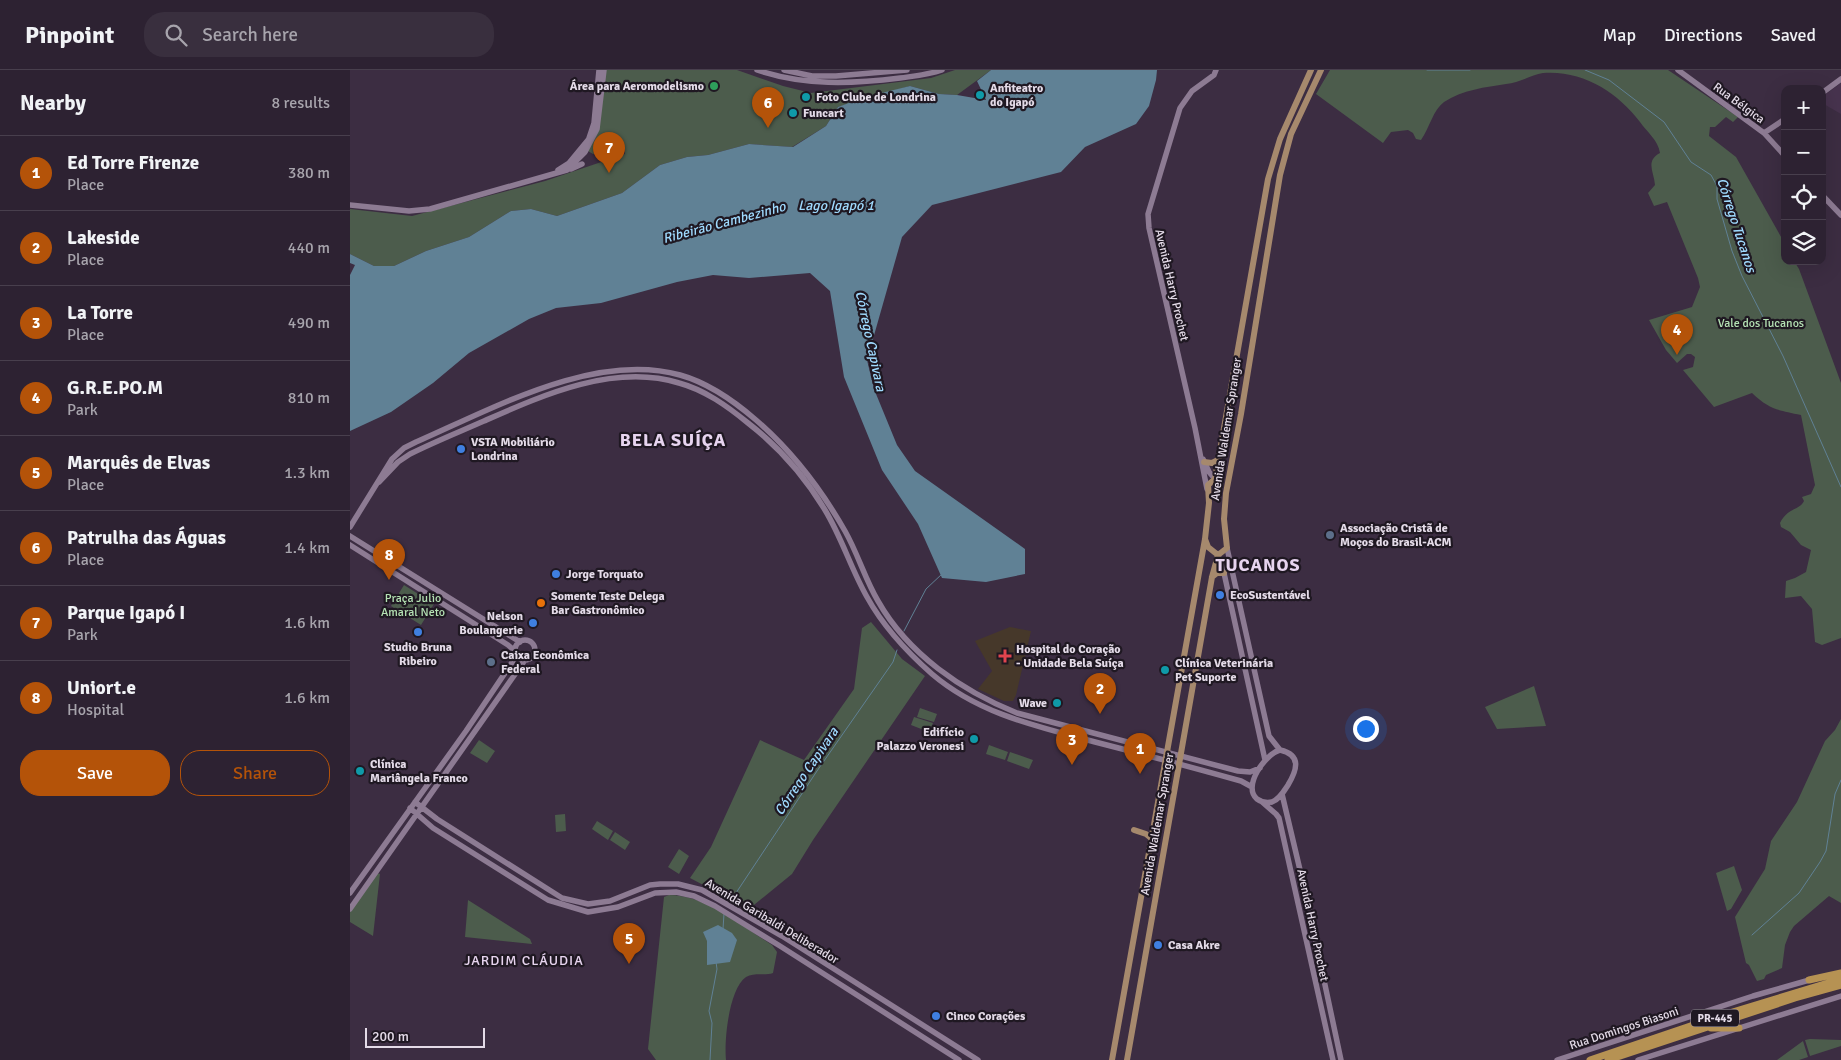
<!DOCTYPE html>
<meta charset="utf-8">
<style>
:root{--surface:#2d2232;--page:#392f3e;--text:#f1f3f6;--muted:#a7a4ac;--line:#483f4d;--accent:#b45309}
body{margin:0;font-family:Signika,sans-serif;background:var(--page);color:var(--text)}
.controls{position:absolute;right:15px;top:15px;display:grid;overflow:hidden;border-radius:10px;box-shadow:0 5px 20px #0002}
.controls button{width:45px;height:45px;display:grid;place-items:center;padding:0;border:0;border-bottom:1px solid var(--line);background:var(--surface);color:var(--text);font:25px sans-serif}
.scale{position:absolute;left:15px;bottom:12px;width:120px;box-sizing:border-box;padding-left:5px;border:2px solid #e4dbe8;border-top:0;font-size:14px;line-height:18px;white-space:nowrap;color:#e4dbe8;-webkit-text-stroke:4px #1f1822;paint-order:stroke}
.you{position:absolute;left:1015px;top:658px;width:18px;height:18px;margin:-12px;border:4px solid #fff;border-radius:50%;background:#1a73e8;box-shadow:0 0 0 8px #1a73e833}
.badge{display:grid;place-items:center;width:32px;height:32px;border-radius:50%;background:var(--accent);color:#fff;font-size:16px;font-weight:700}
.pin{position:absolute;translate:-50% -41px;filter:drop-shadow(0 1px 2px #0008)}
.pin::after{content:'';position:absolute;top:26px;width:18px;height:15px;background:inherit;clip-path:polygon(0 0,100% 0,50% 100%)}
.list{margin:0;padding:0;list-style:none}
h2{display:flex;justify-content:space-between;align-items:center;height:65px;margin:0;padding:0 20px;font-size:21px}
h2 small{font-size:16px;font-weight:400;color:var(--muted)}
.list li{display:grid;grid-template-columns:32px 1fr auto;gap:15px;align-items:center;box-sizing:border-box;height:75px;padding:0 20px;border-top:1px solid var(--line)}
.list b{display:block;font-size:19px;white-space:nowrap}
.list p{margin:0;font-size:16px;white-space:nowrap;color:var(--muted)}
.list em{font-size:16px;font-style:normal;color:var(--muted)}
.actions{display:flex;gap:10px;padding:15px 20px}
.actions a{flex:1;padding:11px 0;border:1px solid var(--accent);border-radius:20px;text-align:center;font-size:18px;color:var(--accent)}
.actions .main{background:var(--accent);color:#fff}
.icon{flex:none;width:28px;height:28px;fill:none;stroke:currentColor;stroke-width:2;stroke-linecap:round;stroke-linejoin:round}
.map{position:relative;flex:none;width:1491px;height:990px;overflow:hidden}
header{display:flex;align-items:center;gap:30px;box-sizing:border-box;height:70px;padding:0 25px;background:var(--surface);border-bottom:1px solid var(--line)}
header strong{font-size:24px}
nav{display:flex;gap:28px;margin-inline-start:auto;font-size:18px}
.search{width:350px;height:45px;background:var(--page);display:flex;align-items:center;gap:12px;box-sizing:border-box;padding:0 18px;border-radius:20px;color:var(--muted);font-size:19px}
main{display:flex}
aside{flex:1;background:var(--surface)}
.map>svg:first-child{display:block}
.built{fill:#47334e}
.medical{fill:#46382a}
.green{fill:#4c5c4c}
.water{fill:#608195}
.lines{fill:none;stroke-linecap:round;stroke-linejoin:round}
.stream{stroke:#608195;stroke-width:1}
.secondary{stroke:#8d7b93;stroke-width:5.5}
.primary{stroke:#a6896d;stroke-width:6}
.highway{stroke:#b69253;stroke-width:7}
.leisure-dot{fill:#2e9e5b;stroke:#1f1822;stroke-width:2}
.culture-dot{fill:#0f9aa8;stroke:#1f1822;stroke-width:2}
.shop-dot{fill:#3f7fe0;stroke:#1f1822;stroke-width:2}
.service-dot{fill:#5c6f8a;stroke:#1f1822;stroke-width:2}
.food-dot{fill:#e8710a;stroke:#1f1822;stroke-width:2}
.health-dot{fill:#e0444e;stroke:#1f1822;stroke-width:2}
.labels{text-anchor:middle;stroke-width:4.5;stroke-linejoin:round;paint-order:stroke}
.shield{fill:#1f1822;stroke:#a9a0ad;stroke-width:1}
.shield-label{font-size:11px;font-weight:bold;fill:#e4dbe8}
.poi-label{font-size:12px;font-weight:bold;fill:#e4dbe8;stroke:#1f1822;text-anchor:start}
.street-label{font-size:12px;fill:#e4dbe8;stroke:#1f1822}
.park-label{font-size:12px;fill:#b5e2b4;stroke:#1f1822}
.water-label{font-size:14px;font-style:italic;fill:#9fdafe;stroke:#1f1822}
.neighbourhood-label{font-size:14px;letter-spacing:1px;fill:#e7d4ef;stroke:#1f1822}
.district-label{font-size:18px;font-weight:bold;letter-spacing:1px;fill:#e7d4ef;stroke:#1f1822}
</style>
<header>
<strong>Pinpoint</strong>
<div class="search"><svg class="icon" aria-label="search" viewBox="0 0 24 24"><circle cx="10" cy="10" r="6"/><path d="M15 15l6 6"/></svg>Search here</div>
<nav><a>Map</a><a>Directions</a><a>Saved</a></nav>
</header>
<main>
<aside>
<h2>Nearby<small>8 results</small></h2>
<ul class="list">
<li><span class="badge">1</span><div><b>Ed Torre Firenze</b><p>Place</p></div><em>380 m</em></li>
<li><span class="badge">2</span><div><b>Lakeside</b><p>Place</p></div><em>440 m</em></li>
<li><span class="badge">3</span><div><b>La Torre</b><p>Place</p></div><em>490 m</em></li>
<li><span class="badge">4</span><div><b>G.R.E.PO.M</b><p>Park</p></div><em>810 m</em></li>
<li><span class="badge">5</span><div><b>Marquês de Elvas</b><p>Place</p></div><em>1.3 km</em></li>
<li><span class="badge">6</span><div><b>Patrulha das Águas</b><p>Place</p></div><em>1.4 km</em></li>
<li><span class="badge">7</span><div><b>Parque Igapó I</b><p>Park</p></div><em>1.6 km</em></li>
<li><span class="badge">8</span><div><b>Uniort.e</b><p>Hospital</p></div><em>1.6 km</em></li>
</ul>
<div class="actions"><a class="main">Save</a><a>Share</a></div>
</aside>
<div class="map">
<svg width="1491" height="990" viewBox="0 0 1491 990">
<rect width="100%" height="100%" fill="#3c2d42"/>
<path class="built" d="M1491,13V44L1472,33V27Z"/>
<path class="medical" d="M660,557L681,561L666,625L663,631H654L628,619L642,601L625,571Z"/>
<path class="green" d="M256,0H387L433,16L461,23L581,8L605,0H641L607,25L589,24L560,16L488,37L476,56L442,77L399,74L358,85L337,87L310,95L272,123L207,146L181,139L161,141L119,167L76,181L44,196H24L0,184V139L62,146L195,111L275,84L274,75L243,84L238,81Z
M980,0H1318L1388,47L1383,52L1376,47L1365,57H1360L1359,66L1386,87L1435,174V191H1444L1449,199L1491,313V568L1472,575L1465,572L1462,539L1451,526L1435,528L1436,511L1445,508L1456,502L1461,480L1451,475L1440,462L1431,457L1430,453C1437,438 1450,440 1454,431L1452,427L1461,424L1465,415L1451,345C1428,340 1420,340 1402,323L1364,337L1333,300L1343,297L1345,287L1341,284H1337L1327,293L1316,280L1299,250L1342,237L1350,217L1348,208L1317,132L1304,136L1298,123L1305,115C1304,102 1295,91 1310,83C1308,70 1297,62 1290,52C1267,22 1233,0 1193,3C1181,5 1169,13 1156,14C1136,17 1112,20 1094,32C1083,40 1080,57 1071,70L1066,69L1063,63L1058,60L1041,62L1033,73L966,24Z
M54,515L84,534L71,555L41,536Z
M521,552L552,589L575,606L463,770L442,804L399,839L340,808L361,777L410,670L454,690L504,619L512,558Z
M1184,616L1196,656L1147,659L1135,637Z
M570,638L587,644L584,652L567,647Z
M564,647L583,653L579,662L561,655Z
M1491,649V833L1479,826L1444,856L1440,862L1435,875L1432,898L1416,905L1414,909L1407,911L1399,895L1396,893L1385,847L1415,799L1421,771L1447,732L1475,671L1485,660Z
M129,670L145,681L137,693L120,683Z
M639,675L658,682L655,690L636,684Z
M660,682L683,690L679,699L657,691Z
M215,744L216,761L206,762L205,745Z
M247,751L263,761L258,770L242,759Z
M265,762L280,772L275,780L260,770Z
M329,779L339,786L329,804L318,797Z
M1384,796L1392,820L1381,839L1377,841L1366,803Z
M27,803L30,804L23,866L0,852V842Z
M319,825C356,825 392,856 422,875L427,882L423,903C415,906 405,902 396,907C379,919 374,970 376,990H306L298,979L314,827Z
M118,830L180,869L182,874L115,867Z
M1460,969L1491,970V976L1460,986L1455,970Z
M1453,971L1458,987L1449,990H1427Z"/>
<path class="water" d="M641,0H807L806,10L799,36L786,54L735,77L711,102L582,135L552,167L517,290L524,319L547,375L565,401L675,479V504L636,512L592,508L568,454L532,400L494,307L480,221L460,203L399,208L363,205L327,212L251,233L206,238L179,249L119,283L83,313L41,342L0,361V205L5,195L0,193V184L24,196H44L76,181L119,167L161,141L181,139L207,146L272,123L310,95L337,87L358,85L399,74L443,77L476,56L488,37L515,27L560,16L589,24L607,25L636,30L627,11Z
M368,855L382,863L387,870L380,892L357,895V871L353,862Z"/>
<g class="lines">
<path class="stream" d="M1077,0H1120
M1235,0L1259,10L1314,52L1341,92L1361,105L1367,116V129L1382,181L1392,206L1433,286L1491,417
M554,561L576,519L592,504
M380,832L467,701L543,592L547,580
M373,859L374,844
M1402,865L1449,823L1470,792L1476,781L1485,724L1491,710
M360,990L362,953L359,941L367,899L366,892"/>
<path class="secondary" d="M407,0C454,16 502,14 550,8C564,6 578,5 592,0
M434,0L462,6H486L557,0
M1328,0L1414,63L1435,86
M1472,23L1491,9
M1414,63L1435,49
M237,74L244,53L249,0
M221,99L232,94
M208,100L219,93L238,70
M1472,125L1491,145
M0,135L59,141L80,139L217,100L235,82L247,59L254,0
M853,389L859,402L865,409
M29,412L48,392L60,384C84,372 109,362 134,351C193,325 264,293 329,313C355,320 377,336 398,353C429,377 455,407 475,440C492,468 501,499 517,527C533,556 557,582 582,604C630,645 690,657 749,673C796,685 844,698 891,711L902,717
M857,419L845,358L799,158L798,144L830,38L842,21L864,5L866,0
M0,457L42,389L54,378L66,372C142,339 245,281 330,305C359,313 384,331 406,350C443,382 471,419 495,461C508,484 515,509 528,531C558,584 612,621 667,643L888,701L900,702L910,698
M0,466L170,572
M0,475L158,575L165,581
M877,478L919,666L930,680
M868,485L874,503L915,690
M165 580a10 10 0 1 1 20 0a10 10 0 1 1-20 0Z
M930,680C952,685 947,700 938,715C934,721 930,729 922,732C917,733 911,732 907,729C892,717 915,684 930,680Z
M932,724L955,821L991,990
M911,731L926,744L929,748L983,990
M65,732L87,749L212,828L238,834L260,831L300,815L310,814H328L352,820L432,866L628,990
M60,738L83,758L198,830L238,842L268,837L305,823L326,822L344,826L365,836L430,876L609,990
M0,823L116,661L163,591L166,584
M0,839L175,590
M1207,990L1403,926L1463,909
M1288,990L1491,926"/>
<path class="primary" d="M854,392L862,393L868,390
M855,469L858,477L868,485
M862,507L867,503H874
M784,760L796,764L801,768
M762,990L855,469L859,433L858,415L865,409L918,109L930,69L961,0
M777,990L862,507L868,485L877,478L874,449L876,423L891,344L930,105L941,64L971,0"/>
<path class="highway" d="M1459,910L1491,903
M1361,958H1389
M1240,990L1376,944L1491,909
M1258,990L1445,928L1491,915"/>
</g>
<circle class="leisure-dot" cx="364" cy="16" r="5"/>
<g class="culture-dot">
<circle cx="630" cy="25" r="5"/>
<circle cx="456" cy="27" r="5"/>
<circle cx="443" cy="43" r="5"/>
<circle cx="815" cy="600" r="5"/>
<circle cx="707" cy="633" r="5"/>
<circle cx="624" cy="669" r="5"/>
<circle cx="10" cy="701" r="5"/>
</g>
<g class="shop-dot">
<circle cx="111" cy="379" r="5"/>
<circle cx="206" cy="504" r="5"/>
<circle cx="870" cy="525" r="5"/>
<circle cx="183" cy="553" r="5"/>
<circle cx="68" cy="562" r="5"/>
<circle cx="808" cy="875" r="5"/>
<circle cx="586" cy="946" r="5"/>
</g>
<g class="service-dot">
<circle cx="980" cy="465" r="5"/>
<circle cx="141" cy="592" r="5"/>
</g>
<circle class="food-dot" cx="191" cy="533" r="5"/>
<path class="health-dot" d="M652.5 578.5h5v5h5v5h-5v5h-5v-5h-5v-5h5z"/>
<g class="labels">
<rect class="shield" x="1341" y="939.5" width="48" height="17" rx="4"/>
<g class="shield-label">
<text x="1365" y="952">PR-445</text>
</g>
<g class="poi-label">
<text x="354" y="20" text-anchor="end">Área para Aeromodelismo</text>
<text x="640" y="22">Anfiteatro<tspan x="640" dy="14">do Igapó</tspan></text>
<text x="466" y="31">Foto Clube de Londrina</text>
<text x="453" y="47">Funcart</text>
<text x="121" y="376">VSTA Mobiliário<tspan x="121" dy="14">Londrina</tspan></text>
<text x="990" y="462">Associação Cristã de<tspan x="990" dy="14">Moços do Brasil-ACM</tspan></text>
<text x="216" y="508">Jorge Torquato</text>
<text x="880" y="529">EcoSustentável</text>
<text x="201" y="530">Somente Teste Delega<tspan x="201" dy="14">Bar Gastronômico</tspan></text>
<text x="173" y="550" text-anchor="end">Nelson<tspan x="173" dy="14">Boulangerie</tspan></text>
<text x="68" y="581" text-anchor="middle">Studio Bruna<tspan x="68" dy="14">Ribeiro</tspan></text>
<text x="666" y="583">Hospital do Coração<tspan x="666" dy="14">- Unidade Bela Suíça</tspan></text>
<text x="151" y="589">Caixa Econômica<tspan x="151" dy="14">Federal</tspan></text>
<text x="825" y="597">Clínica Veterinária<tspan x="825" dy="14">Pet Suporte</tspan></text>
<text x="697" y="637" text-anchor="end">Wave</text>
<text x="614" y="666" text-anchor="end">Edifício<tspan x="614" dy="14">Palazzo Veronesi</tspan></text>
<text x="20" y="698">Clínica<tspan x="20" dy="14">Mariângela Franco</tspan></text>
<text x="818" y="879">Casa Akre</text>
<text x="596" y="950">Cinco Corações</text>
</g>
<g class="street-label">
<text transform="translate(1389 33) rotate(36)" y="4">Rua Bélgica</text>
<text transform="translate(822 215) rotate(77)" y="4">Avenida Harry Prochet</text>
<text transform="translate(876 359) rotate(-81)" y="4">Avenida Waldemar Spranger</text>
<text transform="translate(807 754) rotate(-80)" y="4">Avenida Waldemar Spranger</text>
<text transform="translate(422 851) rotate(31)" y="4">Avenida Garibaldi Deliberador</text>
<text transform="translate(963 855) rotate(78)" y="4">Avenida Harry Prochet</text>
<text transform="translate(1274 958) rotate(-18)" y="4">Rua Domingos Biasoni</text>
</g>
<g class="park-label">
<text x="1411" y="257">Vale dos Tucanos</text>
<text x="63" y="532">Praça Julio<tspan x="63" dy="14">Amaral Neto</tspan></text>
</g>
<g class="water-label">
<text x="486" y="140">Lago Igapó 1</text>
<text transform="translate(374 152) rotate(-15)" y="5">Ribeirão Cambezinho</text>
<text transform="translate(1387 155) rotate(72)" y="5">Córrego Tucanos</text>
<text transform="translate(521 271) rotate(78)" y="5">Córrego Capivara</text>
<text transform="translate(456 701) rotate(-56)" y="5">Córrego Capivara</text>
</g>
<g class="neighbourhood-label">
<text x="174" y="895">JARDIM CLÁUDIA</text>
</g>
<g class="district-label">
<text x="323" y="376">BELA SUÍÇA</text>
<text x="908" y="501">TUCANOS</text>
</g>
</g>
</svg>
<div class="controls">
<button>+</button>
<button>−</button>
<button><svg class="icon" aria-label="locate" viewBox="0 0 24 24"><circle cx="12" cy="12" r="6"/><path d="M12 2v4M12 18v4M2 12h4M18 12h4"/></svg></button>
<button><svg class="icon" aria-label="layers" viewBox="0 0 24 24"><path d="M12 4l9 5-9 5-9-5zM3 14l9 5 9-5"/></svg></button>
</div>
<div class="scale">200 m</div>
<div class="you"></div>
<div class="pin badge" style="left:790px;top:704px">1</div>
<div class="pin badge" style="left:750px;top:644px">2</div>
<div class="pin badge" style="left:722px;top:695px">3</div>
<div class="pin badge" style="left:1327px;top:285px">4</div>
<div class="pin badge" style="left:279px;top:894px">5</div>
<div class="pin badge" style="left:418px;top:58px">6</div>
<div class="pin badge" style="left:259px;top:103px">7</div>
<div class="pin badge" style="left:39px;top:510px">8</div>
</div>
</main>
